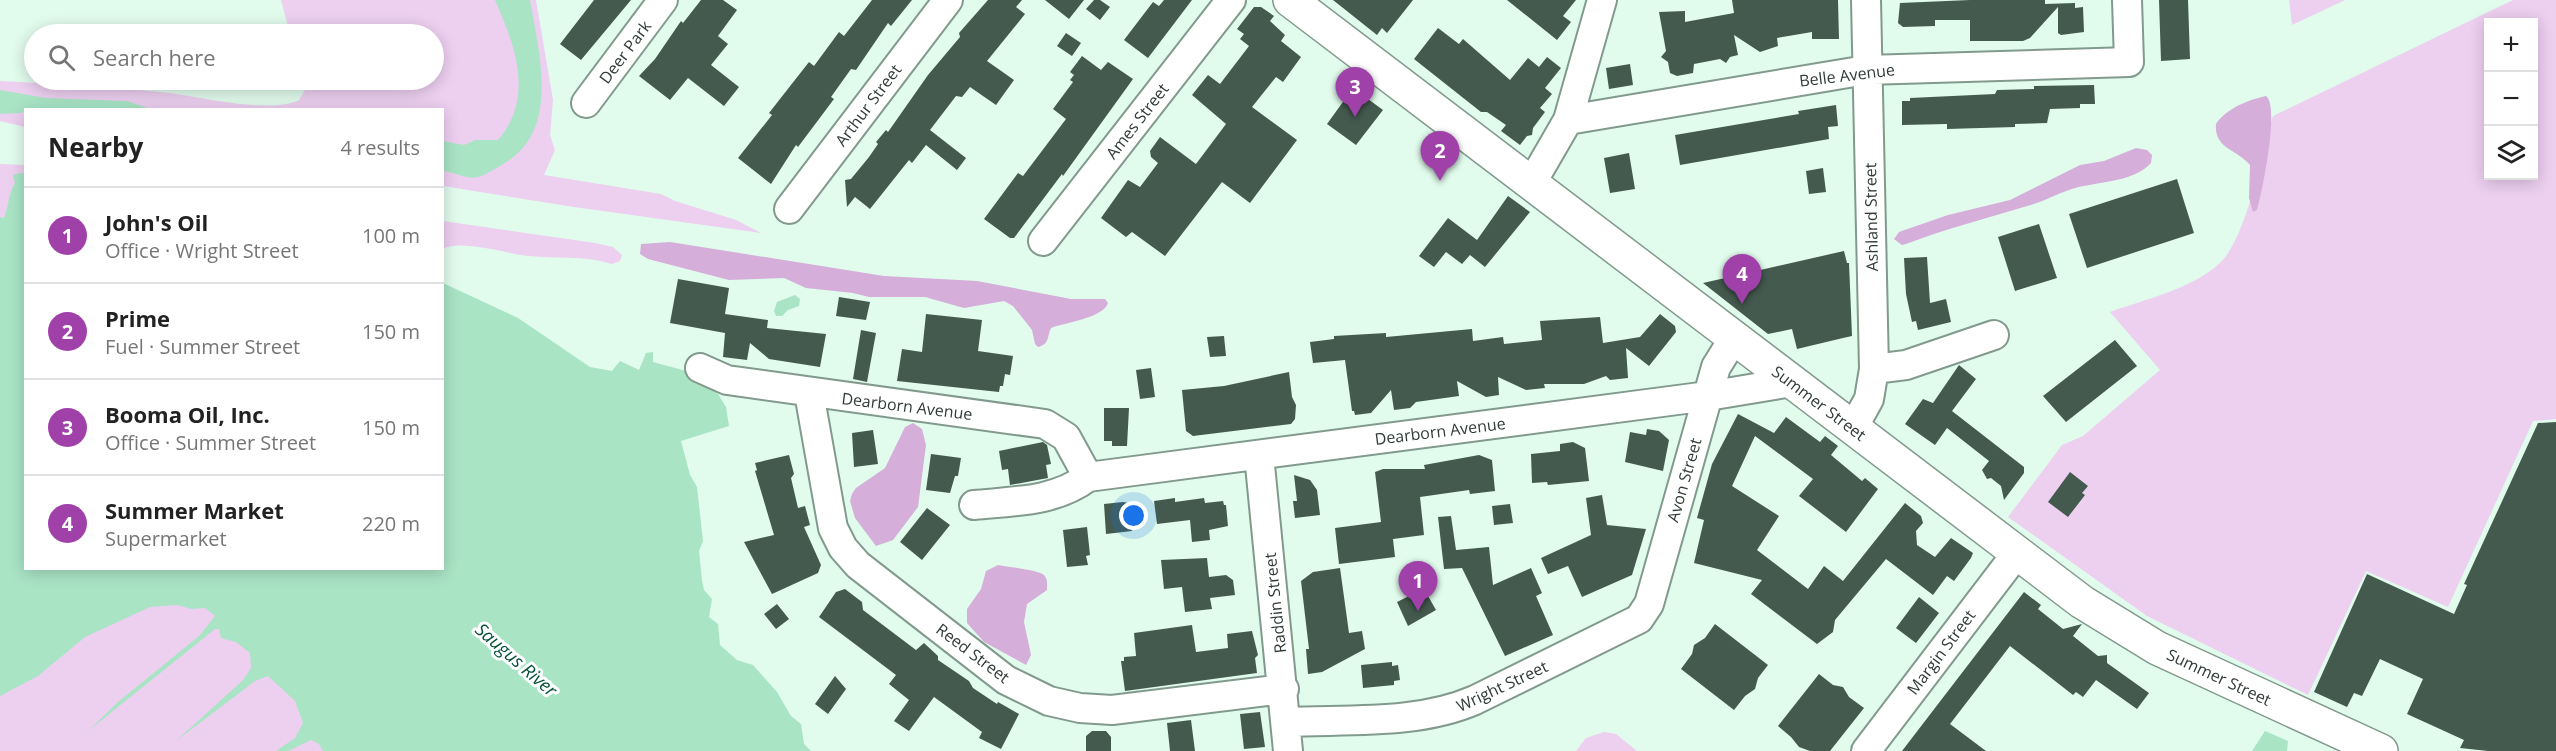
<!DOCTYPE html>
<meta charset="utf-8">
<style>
:root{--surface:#fff;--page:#f2f2f2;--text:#222;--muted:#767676;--line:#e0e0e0;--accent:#a041aa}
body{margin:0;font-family:"Open Sans",sans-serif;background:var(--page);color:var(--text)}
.controls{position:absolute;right:18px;top:18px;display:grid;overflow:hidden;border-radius:0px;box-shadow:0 3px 15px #0003}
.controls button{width:54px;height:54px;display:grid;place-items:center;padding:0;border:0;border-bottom:2px solid var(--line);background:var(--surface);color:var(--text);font:30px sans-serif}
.you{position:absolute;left:1134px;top:516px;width:21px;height:21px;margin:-15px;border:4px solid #fff;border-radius:50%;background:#1a73e8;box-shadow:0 0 0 9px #1a73e833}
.badge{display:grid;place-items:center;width:39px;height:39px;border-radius:50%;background:var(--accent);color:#fff;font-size:20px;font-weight:700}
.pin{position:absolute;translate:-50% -50px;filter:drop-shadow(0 2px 3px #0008)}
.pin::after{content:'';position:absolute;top:32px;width:21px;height:18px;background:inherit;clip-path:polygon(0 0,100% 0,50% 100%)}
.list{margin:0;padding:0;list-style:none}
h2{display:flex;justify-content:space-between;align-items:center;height:78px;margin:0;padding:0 24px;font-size:26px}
h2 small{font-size:20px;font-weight:400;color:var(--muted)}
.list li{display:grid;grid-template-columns:39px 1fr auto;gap:18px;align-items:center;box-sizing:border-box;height:96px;padding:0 24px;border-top:2px solid var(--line)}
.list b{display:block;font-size:22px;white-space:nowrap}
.list p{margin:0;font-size:20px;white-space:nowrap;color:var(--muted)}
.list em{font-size:20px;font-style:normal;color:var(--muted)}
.icon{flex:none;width:33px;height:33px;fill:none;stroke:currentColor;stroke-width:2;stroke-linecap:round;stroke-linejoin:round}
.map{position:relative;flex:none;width:2556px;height:751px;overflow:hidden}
.search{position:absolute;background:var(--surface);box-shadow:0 3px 15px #0003;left:24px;top:24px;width:420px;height:66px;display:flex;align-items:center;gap:15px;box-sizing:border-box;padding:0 21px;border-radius:33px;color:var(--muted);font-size:22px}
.panel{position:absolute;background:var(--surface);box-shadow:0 3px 15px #0003;left:24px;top:108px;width:420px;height:462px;border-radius:0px}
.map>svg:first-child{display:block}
.green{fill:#edcff0;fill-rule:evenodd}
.forest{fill:#d5aed9}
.water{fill:#a9e4c5}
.building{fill:#445a4e}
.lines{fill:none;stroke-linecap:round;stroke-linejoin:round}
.minor-casing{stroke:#829a8d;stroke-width:32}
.major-casing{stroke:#829a8d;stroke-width:36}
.minor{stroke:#fff;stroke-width:28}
.major{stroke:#fff;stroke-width:33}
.labels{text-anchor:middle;stroke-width:6;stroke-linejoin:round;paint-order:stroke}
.street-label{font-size:16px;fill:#313b36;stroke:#fff}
.water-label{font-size:18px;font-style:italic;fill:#045034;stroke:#fff}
</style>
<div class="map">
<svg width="2556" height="751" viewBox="0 0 2556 751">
<rect width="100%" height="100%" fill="#e1fbed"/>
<path class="green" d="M281,0H536L553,100L550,135L555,150L544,175L661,194L675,201L736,220L761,233L574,207L443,186L442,110H26L25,127L0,121V81C53,84 107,86 160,92C194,95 270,115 299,100L306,88L305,80H434V34H290Z
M2289,0H2345L2292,25Z
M2513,0H2556V419L2533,421L2448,607L2366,571L2308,695L2147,616L2008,517L2062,445L2083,436L2160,370L2110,312C2146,299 2192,289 2220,263C2247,237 2262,153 2273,116ZM2488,22H2534V176H2488Z
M0,164L25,165V236L0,231Z
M443,221L595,243L613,247L622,255L620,261L612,264C585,255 556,259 529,256C507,254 461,239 443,249Z
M0,560L26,568L183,569L400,751H0Z
M1604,732L1616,734L1637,751H1576L1586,738Z"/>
<path class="forest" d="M2266,96C2280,106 2262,192 2257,210L2253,212L2249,198L2250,165C2237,149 2214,149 2216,124C2227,108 2248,100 2266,96Z
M2136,148L2147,150L2152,155L2151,163C2132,184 2093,181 2069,190C2057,194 2046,200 2034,204C1991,217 1948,228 1906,244L1902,245L1894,239L1899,232L1948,215L2010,200L2080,165L2104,161Z
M670,242L884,276L977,281L1071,299H1105L1108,303C1103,318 1064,323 1051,328C1047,336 1050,344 1038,347L1035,344L1032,330L1013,306L1004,301L964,308L925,297H869L853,293L806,288L784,278L729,280L648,259L640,254L641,244Z
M913,423L922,429L926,445L918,507L893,540L876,546L855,518L850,501L852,494L856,488L885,468L905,427Z
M998,565C1009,567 1037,570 1044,575C1048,579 1047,585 1047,590L1027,604L1024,622L1031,655L1026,665L984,642L967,623V609L981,589L986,571Z"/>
<path class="water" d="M495,0H530C539,54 561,131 503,164C496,168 486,175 478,177C468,180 454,172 443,171V141L464,145L475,140H498C535,97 515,46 495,0Z
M0,90L46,98L127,101L148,108L174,109L26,110L21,113L0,114Z
M21,173L26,174V568H442L443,283L518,318L590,367L612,371L620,361L639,370L646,353L653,352V362L690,372L718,394L726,407L729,426L681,441L690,475L697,487L703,541L699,551L702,580L704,590L712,599L709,617L718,624L720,645L737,660L753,665L777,692L791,716L801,724L804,744L811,751H323L319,744L311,740L288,751H276L295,738L303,723L295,701L268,676L255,681L176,741L243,680L251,668L250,653L236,642L221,638L219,629H215L88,731L118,702L199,636L215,616L205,608L191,609L178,605L150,607L85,637L38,676L0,696V217L4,218C9,206 8,194 15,183L13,175Z
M795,295L800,299L799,306L788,310L782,316H776L774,311L777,302Z
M2265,731L2288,741L2287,751H2252Z"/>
<path class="building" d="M594,0H631L581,60L560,44Z
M701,0H723L737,10L718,36L728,44L711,65L739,87L724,106L688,78L670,100L639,76L655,59L681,21L683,23Z
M872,0H912L891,26L888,23L856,70L851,69L831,97L834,99L798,147L796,145L771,184L738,158L772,115L769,113L809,62L814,66L839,32L844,36Z
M988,0H1022L1016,7L1025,14L987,61L1014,80L996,105L970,87L962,97L956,96L930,130L966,158L957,170L926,145L912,163L909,160L870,209L855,197L847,207L845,180L851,179L869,157L878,144L876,142L886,130L888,132L928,75L960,37L959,33Z
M1045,0H1084L1069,19Z
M1094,0H1100L1110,7L1100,20L1086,9Z
M1164,0H1192L1148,58L1124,40L1153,2L1159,6Z
M1333,0H1413L1387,33L1382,28L1377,35Z
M1507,0H1576L1563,16L1571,22L1557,40Z
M1732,0H1838L1839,39H1812V32L1777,38L1778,46L1760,52L1734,35L1738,55L1730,57L1726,63L1720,59L1694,64L1693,73L1677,76L1670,73L1668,62L1661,57L1666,51L1659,12L1685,11V22L1734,13Z
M1970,0H2045V4L2075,3V8L2083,7L2084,32L2061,35L2058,33V7L2030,38L2023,41H1970V20H1935V26L1903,27L1898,23L1900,3Z
M2159,0H2188L2190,59L2161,61Z
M1254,7H1261L1274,16L1270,21L1285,35L1281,41L1301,57L1283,82L1276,77L1252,107L1297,140L1250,203L1222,182L1165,256L1132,232L1126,237L1101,218L1128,180L1140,187L1158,163L1151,157L1150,151L1160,137L1196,164L1226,124L1192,95L1208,75L1220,84L1249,46L1240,39L1244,34L1237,29Z
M1438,28L1459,44L1463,39L1510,80L1528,58L1539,67L1547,57L1561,68L1545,88L1552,94L1540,108L1545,112L1533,128L1532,135L1527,136L1520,145L1501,131L1506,125L1487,112H1481L1414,59Z
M1066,33L1081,43L1072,56L1057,46Z
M1082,56L1101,70L1108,62L1133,79L1063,176L1062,174L1014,238H1010L984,219L1018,173L1023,176L1066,119L1053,109L1073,82L1070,80L1074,75L1070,72Z
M1630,64L1633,85L1609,89L1606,68Z
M2094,85L2095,104H2080V108L2050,109L2047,123L2015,124V127L1947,129V124L1902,125V101H1910V98L1995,94L1997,90L2034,89V86Z
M1353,88L1383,110L1356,145L1327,124Z
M1836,105L1838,126L1828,127L1829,139L1680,165L1675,135L1799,114L1798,111Z
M1629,153L1635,189L1610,193L1604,158Z
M1823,168L1826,192L1809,194L1806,171Z
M2177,179L2194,233L2087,268L2069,214Z
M1508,196L1530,212L1485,267L1470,255L1462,264L1446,252L1434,267L1419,256L1448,218L1477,240Z
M2039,224L2057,278L2015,291L1998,237Z
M1844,251L1847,263H1849L1852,336L1843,338L1797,349L1792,329L1768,334L1703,283Z
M1927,257L1930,303L1946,299L1951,322L1918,330L1916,321L1912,322L1906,294L1904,258Z
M678,279L729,288L725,314L768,320L767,328L826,334L820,367L769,359L750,343L747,360L723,357L725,333L670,323Z
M839,297L870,302L866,320L836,316Z
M926,314L982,320L978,351L1013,356L1010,375L1005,374L1003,386H1000L999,392L897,381L902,349L922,352Z
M1660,314L1675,326L1676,332L1649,366L1626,348L1628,378L1610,380L1606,376L1584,384H1544L1545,388L1526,390L1498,377L1499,395L1486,397L1457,381L1459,396L1416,402L1410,408L1394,410L1391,390L1371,413L1355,415L1354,411H1352L1345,360L1313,363L1310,342L1334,339V336L1386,333V337L1472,329L1473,341L1503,337L1504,344L1542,340L1540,321L1600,317L1603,343L1640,337Z
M861,330L876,333L867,382L853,379Z
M1224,336L1226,356L1210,357L1207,337Z
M2115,340L2137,366L2066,422L2043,396Z
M1959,365L1976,379L1952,411L2024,467V473L2004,500L2001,486L1991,478L1987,479L1982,470L1989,461L1947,428L1935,445L1905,424L1923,399L1933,403Z
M1151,368L1155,397L1140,399L1136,370Z
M1289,372L1292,397L1296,405L1295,419L1291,424L1193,436L1186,431L1182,390L1224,386Z
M1104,408H1129L1127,446H1112V441H1104Z
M1738,414L1774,433L1786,417L1820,442L1825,436L1838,446L1831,455L1862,481L1865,478L1878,489L1846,532L1799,496L1813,479L1755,436L1732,486L1779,516L1757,550L1808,589L1824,566L1843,581L1905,503L1921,516L1923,523L1916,531L1917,545L1935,557L1951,538L1973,553L1971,558L1954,581L1947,576L1933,595L1886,559L1835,620L1833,632L1817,644L1751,594L1762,580L1694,563L1704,520L1697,518L1712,464Z
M2556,422V751H2488L2460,748L2464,740L2407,714L2423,679L2380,659L2362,696L2354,693L2347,707L2314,692L2367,574L2454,614L2467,585L2464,584L2538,423Z
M1647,429L1659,431L1669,440L1663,471L1625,462L1630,432L1646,435Z
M873,430L878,464L854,467L852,433Z
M1043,442L1047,445L1051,464L1046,465L1048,478L1010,485L1008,469L1002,470L999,451Z
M1573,442L1585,448L1589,481L1548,485L1547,482L1532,483L1531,454L1560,451V444Z
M931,454L961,458L958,476H955L950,493L926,490Z
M789,455L794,474L791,478L798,508L805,506L810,525L804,527L821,565L818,573L772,594L744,542L774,535L755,471L757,470L755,463Z
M1479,455L1492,460L1495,491L1470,494L1469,490L1420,497L1424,535L1393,539L1395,557L1339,564L1335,528L1381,522L1375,472L1383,469H1425L1424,465Z
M2070,472L2088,486L2082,493L2085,495L2068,517L2048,502Z
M1294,475L1310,480L1317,490L1320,515L1295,518L1293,501H1297Z
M1602,495L1607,525L1646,529L1632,575L1582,597L1568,566L1548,574L1541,558L1591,535L1586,498Z
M1175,498V502L1204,498L1205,503L1223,501L1224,505H1226L1228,526L1209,530L1210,540L1192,542L1190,520L1157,524L1154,501Z
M1123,502L1134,504V527H1131L1132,531L1106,534L1104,504Z
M1510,504L1513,523L1494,525L1492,506Z
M927,508L950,525L922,560L900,542Z
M1451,516L1456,550L1489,547L1493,585L1531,568L1542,593L1536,596L1553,635L1505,656L1462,568L1444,569L1438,517Z
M1087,527L1090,555L1086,556L1088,565L1067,567L1063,530Z
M1207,558L1209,577L1226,575L1233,580L1235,595L1210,598L1212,609L1185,612L1182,587L1164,589L1161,560Z
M1340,568L1349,633L1362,631L1365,649L1322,672L1308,674L1306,649H1309L1301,581L1313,572Z
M845,589L862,602L863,610L916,650L924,643L938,656V660L969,681L973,688L997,704L998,702L1019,714L1001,749L979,738L982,732L934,697L909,731L894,721L909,700L889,684L896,675L819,617L836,592Z
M2024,592L2041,605L2038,609L2063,629L2082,624L2073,636L2098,656L2107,655V663L2149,693L2137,709L2096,680L2083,697L2076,692L2073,695L2010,646L1950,724L1986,751H1902Z
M1411,595L1415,603L1428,596L1436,610L1408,626L1397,602Z
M1919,597L1939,613L1916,643L1896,628Z
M777,604L789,619L776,629L764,614Z
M1715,624L1768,665L1758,678L1755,689L1745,696L1734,710L1681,669L1692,654L1694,645L1705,638Z
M1192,625L1196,652L1228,648L1227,634L1252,631L1258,655L1255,658L1257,673L1125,691L1121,661H1124V657L1136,656L1134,633Z
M1392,662V666L1398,665L1400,680L1394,681V685L1363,688L1361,665Z
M1819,674L1833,685L1843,687L1849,697L1864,708L1830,751H1810L1799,747L1791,737L1778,726Z
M835,676L846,689L828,714L815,704Z
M1260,712L1265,747L1244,749L1240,714Z
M1191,720L1195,751H1170L1167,723Z
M1092,731H1106L1111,737V751H1086V736Z"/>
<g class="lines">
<g class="minor-casing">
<path id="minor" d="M586,103L663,0
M1568,120L1866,70L2129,62L2127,0
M1531,184L1568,120L1602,0
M789,209L948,0
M1043,241L1231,0
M700,368L727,380L1045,424L1066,437L1088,477
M1874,369L1906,365L1994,335
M809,393L833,528L843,548L858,565L1006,680L1049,701L1080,708L1112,710L1284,689
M1853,428L1869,399L1874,369L1866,0
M1259,455L1288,751
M974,505C1014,501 1055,502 1088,477L1708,396L1792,382
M1287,722C1348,719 1418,725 1475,700L1639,619L1649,604L1716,367L1734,338
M1866,751L2017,553"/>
</g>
<g class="major-casing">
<path id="major" d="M1290,0L2082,602L2157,648L2381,751"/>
</g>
<use href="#minor" class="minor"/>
<use href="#major" class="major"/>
</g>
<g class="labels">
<g class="street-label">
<text transform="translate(625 52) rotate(-53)" y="6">Deer Park</text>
<text transform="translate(1847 75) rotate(-7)" y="6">Belle Avenue</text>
<text transform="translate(868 105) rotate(-53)" y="6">Arthur Street</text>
<text transform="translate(1137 121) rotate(-52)" y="6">Ames Street</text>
<text transform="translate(1871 217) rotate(-91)" y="6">Ashland Street</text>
<text transform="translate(1819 403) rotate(37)" y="6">Summer Street</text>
<text transform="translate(907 406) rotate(7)" y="6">Dearborn Avenue</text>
<text transform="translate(1440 431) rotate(-7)" y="6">Dearborn Avenue</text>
<text transform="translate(1684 480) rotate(-74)" y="6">Avon Street</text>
<text transform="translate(1275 603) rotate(-96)" y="6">Raddin Street</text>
<text transform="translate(1941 652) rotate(-53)" y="6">Margin Street</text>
<text transform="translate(973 653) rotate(37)" y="6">Reed Street</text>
<text transform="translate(2219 677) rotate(25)" y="6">Summer Street</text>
<text transform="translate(1502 686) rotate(-25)" y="6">Wright Street</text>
</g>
<g class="water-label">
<text transform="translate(516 660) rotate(41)" y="6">Saugus River</text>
</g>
</g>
</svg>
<div class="controls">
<button>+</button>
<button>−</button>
<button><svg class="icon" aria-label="layers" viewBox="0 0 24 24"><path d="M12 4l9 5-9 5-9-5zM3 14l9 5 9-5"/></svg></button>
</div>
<div class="you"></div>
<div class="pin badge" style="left:1418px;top:611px">1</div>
<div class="pin badge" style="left:1440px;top:181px">2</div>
<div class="pin badge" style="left:1355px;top:117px">3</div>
<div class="pin badge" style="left:1742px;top:304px">4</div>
<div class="search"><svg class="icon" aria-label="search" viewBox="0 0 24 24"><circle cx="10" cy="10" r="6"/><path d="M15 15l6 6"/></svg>Search here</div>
<section class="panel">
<h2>Nearby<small>4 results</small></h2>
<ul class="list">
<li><span class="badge">1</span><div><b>John's Oil</b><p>Office · Wright Street</p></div><em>100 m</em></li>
<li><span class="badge">2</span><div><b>Prime</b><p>Fuel · Summer Street</p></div><em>150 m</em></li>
<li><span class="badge">3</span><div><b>Booma Oil, Inc.</b><p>Office · Summer Street</p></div><em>150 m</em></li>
<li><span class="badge">4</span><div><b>Summer Market</b><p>Supermarket</p></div><em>220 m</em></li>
</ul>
</section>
</div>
